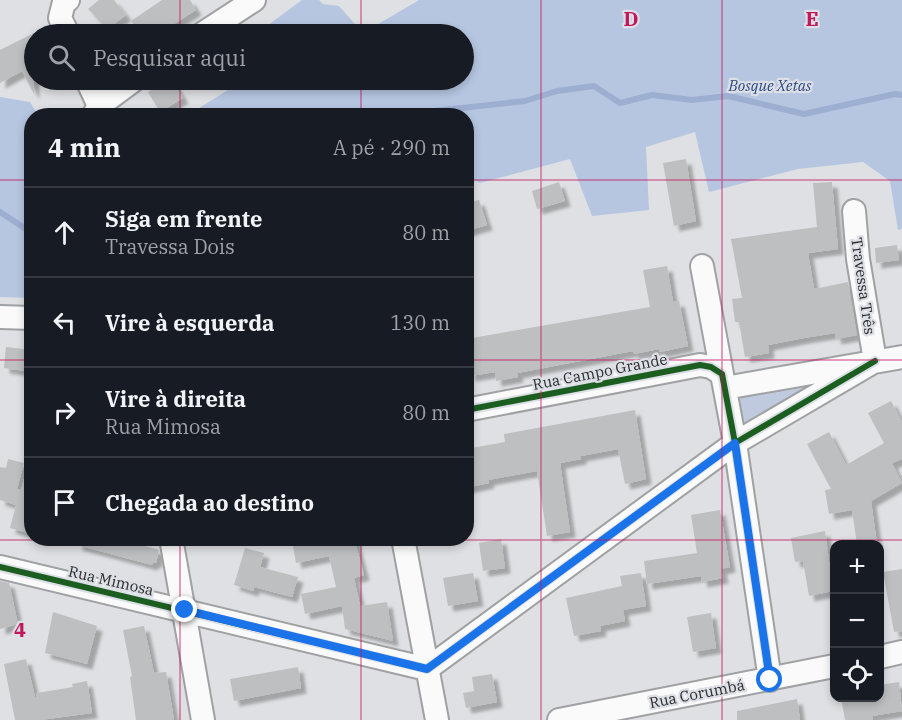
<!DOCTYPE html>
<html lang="pt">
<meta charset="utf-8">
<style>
:root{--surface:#171b24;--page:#20242c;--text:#f1f3f6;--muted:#9ea1a6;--line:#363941}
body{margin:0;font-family:"IBM Plex Serif",serif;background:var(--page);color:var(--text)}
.controls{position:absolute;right:18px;bottom:18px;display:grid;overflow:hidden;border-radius:12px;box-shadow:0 3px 9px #0003}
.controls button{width:54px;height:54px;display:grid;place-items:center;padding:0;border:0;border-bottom:2px solid var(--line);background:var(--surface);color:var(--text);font:30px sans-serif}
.stop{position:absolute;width:18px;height:18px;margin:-14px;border:4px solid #1a73e8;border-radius:50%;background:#fff}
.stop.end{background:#1a73e8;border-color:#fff;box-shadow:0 2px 6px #0008}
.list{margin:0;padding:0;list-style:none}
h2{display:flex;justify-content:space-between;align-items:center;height:78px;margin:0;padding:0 24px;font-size:26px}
h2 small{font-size:20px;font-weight:400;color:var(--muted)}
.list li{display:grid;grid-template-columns:39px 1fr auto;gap:18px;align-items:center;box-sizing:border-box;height:90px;padding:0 24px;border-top:2px solid var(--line)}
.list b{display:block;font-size:22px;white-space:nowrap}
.list p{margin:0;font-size:20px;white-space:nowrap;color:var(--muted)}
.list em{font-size:20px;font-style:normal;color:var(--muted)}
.icon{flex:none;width:33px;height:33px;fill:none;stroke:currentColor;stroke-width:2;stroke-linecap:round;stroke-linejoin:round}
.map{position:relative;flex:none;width:902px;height:720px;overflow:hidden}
.search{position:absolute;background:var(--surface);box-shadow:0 3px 9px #0003;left:24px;top:24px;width:450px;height:66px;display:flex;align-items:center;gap:15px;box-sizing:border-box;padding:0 21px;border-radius:33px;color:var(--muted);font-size:22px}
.panel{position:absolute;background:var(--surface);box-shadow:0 3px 9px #0003;left:24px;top:108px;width:450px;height:438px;border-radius:24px}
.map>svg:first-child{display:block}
.green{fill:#bfcade}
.forest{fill:#b6c6e1}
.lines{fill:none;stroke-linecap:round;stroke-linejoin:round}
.stream{stroke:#9dafd1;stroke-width:6}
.building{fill:#bebfc1;filter:url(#shadow)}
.minor-casing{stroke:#9fa1a3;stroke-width:26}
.minor{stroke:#fafafb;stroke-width:22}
.cycleway-casing{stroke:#dcdfe5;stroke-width:10}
.cycleway{stroke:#1b5e20;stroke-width:6}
.route{stroke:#1a73e8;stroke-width:8}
.grid{fill:none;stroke:#c2185b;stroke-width:1.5;stroke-opacity:0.55}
.labels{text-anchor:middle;stroke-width:4.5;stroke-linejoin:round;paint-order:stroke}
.park-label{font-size:15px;font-style:italic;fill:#2a4883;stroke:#dcdfe5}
.street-label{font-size:15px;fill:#2a2b2d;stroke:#dcdfe5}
.grid-label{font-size:20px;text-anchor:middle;font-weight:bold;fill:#c2185b;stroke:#dcdfe5;stroke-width:4.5;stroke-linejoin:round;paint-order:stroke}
</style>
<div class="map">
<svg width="902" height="720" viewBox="0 0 902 720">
<defs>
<filter id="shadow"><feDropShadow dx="5.5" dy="5.5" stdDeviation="1.5" flood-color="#0004"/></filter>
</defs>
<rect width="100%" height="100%" fill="#dee0e3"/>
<path class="green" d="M823,380L744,426L742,425L738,396Z"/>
<path class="forest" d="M302,0H319L323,4L339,6L363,33L419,0H902V229L898,230L890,181L863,162L798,169L709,192L695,132L646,147L649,210L592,216L570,159L480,183L467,176L466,116L188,115L244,80H464V34H256Z
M0,97L30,102L38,115L32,116L31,298L0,297Z"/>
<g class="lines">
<path class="stream" d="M351,116L384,111L425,112L525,101L557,91L594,86L620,103L652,95L692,100L728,96L804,114L895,94L902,95
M0,212L32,233"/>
</g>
<path class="building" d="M99,0H114L126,15L107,29L88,9Z
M162,0H190L196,10L169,27L174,34H141L131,21Z
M34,33V94L22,71L0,83V50Z
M169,80H172L183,98L160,112L148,92Z
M686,159L696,221L674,226L663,163Z
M559,182L565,201L537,209L532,191Z
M832,182L838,249L808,253L814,289L848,282L857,335L836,339L835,333L804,338L768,345L769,353L745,357L739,322H735L732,299L742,298L731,239L817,227L813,183Z
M479,200L487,225L466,231V203Z
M897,245L899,260L876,263L875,248Z
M667,266L673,302L679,301L688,346L660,352L659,349L634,354L633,351L517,373L518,377L496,381L495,372L470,376L466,339L650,307L643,270Z
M6,347L32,350V372L4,368Z
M891,401L902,422V459L892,463L902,483L871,501L877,544H857L852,510L829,514L825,490L831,489L807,444L829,432L846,465L884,443L868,413Z
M635,410L646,479L625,484L618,449L581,456V459L560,463L570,532L547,536L537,471L488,480L489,483L466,488V449L505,442L504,434Z
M8,459L24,463L17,489L21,490L27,468L32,469V534L10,528L16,505L0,500V467L6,468Z
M720,510L730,567L721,569L723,578L702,582L701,576L647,584L644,561L697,553L691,515Z
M825,531L833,591L809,596L803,561L795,562L791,538Z
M78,538H116L159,550L156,563L153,562L152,565L77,545Z
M301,538H354L364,575L354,578L360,606L387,602L393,641L345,629L342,606L305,614L301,594L336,587L329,556L296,563L292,540Z
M501,539L505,568L483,571L479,543Z
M245,548L264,553L260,567L298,577L292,597L254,587L253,591L234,585Z
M902,569V631L894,632L883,572Z
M473,573L478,601L448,606L443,578Z
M641,573L646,606L623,610L625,621L600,626L601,631L574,636L566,598L622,586L620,576Z
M0,581L9,583L18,624L0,629Z
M53,612L97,626L87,664L45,653Z
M711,613L716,648L693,652L687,617Z
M144,626L154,673L166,672L174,720H136L130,677L132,676L123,630Z
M26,659L36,701L37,693L73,687L72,684L87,681L92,713L40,720H15L4,664Z
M298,667L301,688L234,701L230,679Z
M492,674L497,702L466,708L463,693L474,691L472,677Z
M899,682L902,711L872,716L873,720H845L841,698H879V685Z
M797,699L800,720H737V711Z"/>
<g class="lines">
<g class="minor-casing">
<path id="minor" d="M68,34L60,18L64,2L68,0
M202,34L254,0
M87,80L99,106
M93,116L99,106L134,80
M854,211L858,259L875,361
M702,266L722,374
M0,317L32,318
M725,388L902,357
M466,410L700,365L711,367L722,374L735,443L770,680
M171,538L203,720
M403,538L437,720
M0,567L427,669L735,443L875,361
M880,657L902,652
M559,720L834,666"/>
</g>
<use href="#minor" class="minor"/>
<g class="cycleway-casing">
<path id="cycleway" d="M466,410L700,365L711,367L722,374L735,443L770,680
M0,567L427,669L735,443L875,361"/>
</g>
<use href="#cycleway" class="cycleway"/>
</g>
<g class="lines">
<path class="route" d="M185,610L427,669L735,443L770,680"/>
</g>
<path class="grid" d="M180,0V34M361,0V34M541,0V720M722,0V720M180,80V116M361,80V116M0,180H32M466,180H902M0,360H32M466,360H902M180,538V720M361,538V720M0,540H902"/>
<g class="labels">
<g class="park-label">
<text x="770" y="91">Bosque Xetas</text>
</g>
<g class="street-label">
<text transform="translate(863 286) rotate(82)" y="5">Travessa Três</text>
<text transform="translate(600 372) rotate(-11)" y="5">Rua Campo Grande</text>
<text transform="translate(111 581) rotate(13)" y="5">Rua Mimosa</text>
<text transform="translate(697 694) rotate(-11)" y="5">Rua Corumbá</text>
</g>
</g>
<g class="grid-label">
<text x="631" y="26">D</text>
<text x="812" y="26">E</text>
<text x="20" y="637">4</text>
</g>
</svg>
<div class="controls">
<button>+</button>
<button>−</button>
<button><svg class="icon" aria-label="locate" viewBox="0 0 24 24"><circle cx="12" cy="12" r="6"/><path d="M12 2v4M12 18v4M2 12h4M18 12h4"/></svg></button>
</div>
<div class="stop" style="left:770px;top:680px"></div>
<div class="stop end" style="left:185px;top:610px"></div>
<div class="search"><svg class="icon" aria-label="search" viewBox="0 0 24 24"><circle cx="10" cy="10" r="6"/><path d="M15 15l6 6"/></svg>Pesquisar aqui</div>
<section class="panel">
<h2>4 min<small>A pé · 290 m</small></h2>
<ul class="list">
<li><svg class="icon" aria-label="ahead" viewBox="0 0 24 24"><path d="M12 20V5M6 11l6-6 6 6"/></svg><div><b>Siga em frente</b><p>Travessa Dois</p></div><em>80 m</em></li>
<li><svg class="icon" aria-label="left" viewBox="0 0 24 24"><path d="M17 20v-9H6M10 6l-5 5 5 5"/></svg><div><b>Vire à esquerda</b></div><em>130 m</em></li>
<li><svg class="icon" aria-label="right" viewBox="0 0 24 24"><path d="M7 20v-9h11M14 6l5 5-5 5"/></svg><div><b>Vire à direita</b><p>Rua Mimosa</p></div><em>80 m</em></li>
<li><svg class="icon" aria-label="arrive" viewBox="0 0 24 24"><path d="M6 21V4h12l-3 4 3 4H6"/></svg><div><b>Chegada ao destino</b></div></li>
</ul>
</section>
</div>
